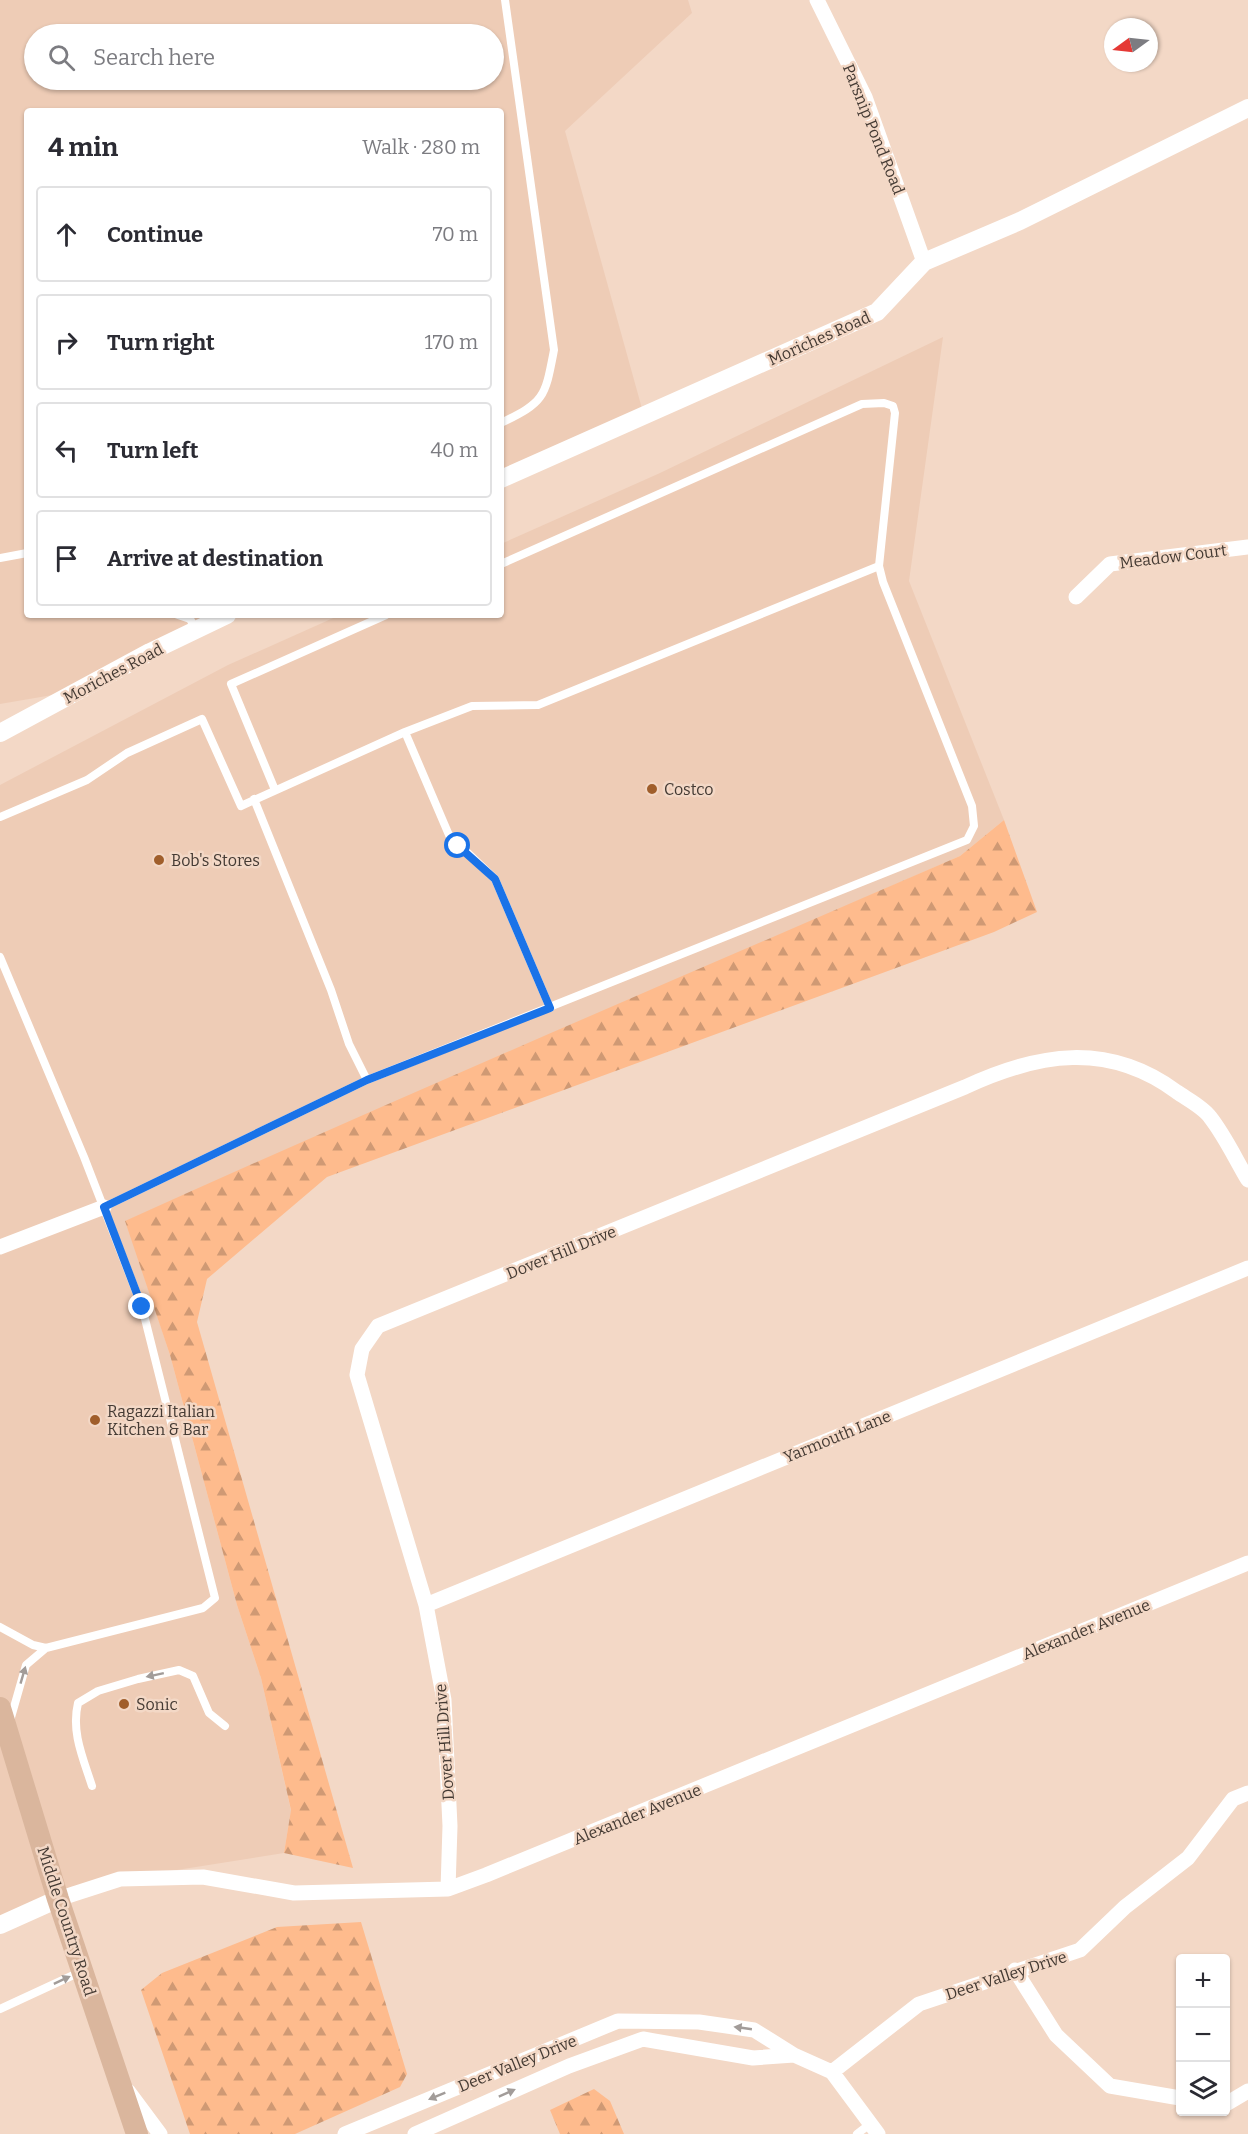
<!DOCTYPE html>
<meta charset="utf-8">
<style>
:root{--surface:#fff;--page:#f2f2f3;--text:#2b2b33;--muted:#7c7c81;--line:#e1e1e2}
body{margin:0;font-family:Bitter,serif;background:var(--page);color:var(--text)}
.controls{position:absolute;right:18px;bottom:18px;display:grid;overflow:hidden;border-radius:6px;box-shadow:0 2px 4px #0004}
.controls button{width:54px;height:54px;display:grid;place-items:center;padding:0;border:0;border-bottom:2px solid var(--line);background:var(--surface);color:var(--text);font:30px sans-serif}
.compass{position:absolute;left:1104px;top:18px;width:54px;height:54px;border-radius:50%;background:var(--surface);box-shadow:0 2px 4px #0004;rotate:255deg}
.stop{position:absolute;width:18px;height:18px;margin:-14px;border:4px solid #1a73e8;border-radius:50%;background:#fff}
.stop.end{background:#1a73e8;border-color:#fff;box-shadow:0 2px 6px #0008}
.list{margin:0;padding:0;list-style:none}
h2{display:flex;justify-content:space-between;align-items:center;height:78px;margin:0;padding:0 24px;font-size:26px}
h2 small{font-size:20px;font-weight:400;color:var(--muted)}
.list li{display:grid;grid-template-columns:39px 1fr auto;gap:18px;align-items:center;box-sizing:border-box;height:96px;margin:0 12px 12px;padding:0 12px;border:2px solid var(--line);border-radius:6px}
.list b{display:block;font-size:22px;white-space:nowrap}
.list em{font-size:20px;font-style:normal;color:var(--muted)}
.icon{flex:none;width:33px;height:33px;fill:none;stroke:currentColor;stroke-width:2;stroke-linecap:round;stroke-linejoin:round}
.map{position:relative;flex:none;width:1248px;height:2134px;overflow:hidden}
.search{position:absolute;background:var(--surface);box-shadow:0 2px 4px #0004;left:24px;top:24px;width:480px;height:66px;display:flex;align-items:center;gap:15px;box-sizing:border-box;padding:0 21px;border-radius:33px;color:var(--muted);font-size:22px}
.panel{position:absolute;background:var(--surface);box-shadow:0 2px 4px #0004;left:24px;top:108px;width:480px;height:510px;border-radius:6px}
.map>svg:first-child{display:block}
.built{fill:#eeccb6;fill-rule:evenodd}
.forest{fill:url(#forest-firs)}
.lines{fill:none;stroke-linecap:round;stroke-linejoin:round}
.service{stroke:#fff;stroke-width:8}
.minor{stroke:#fff;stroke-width:15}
.tertiary{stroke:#fff;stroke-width:18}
.primary{stroke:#dab69d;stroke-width:22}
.oneway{fill:#a29c99}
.route{stroke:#1a73e8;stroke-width:8}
.poi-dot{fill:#a05e2b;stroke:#f3d8c6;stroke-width:2}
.labels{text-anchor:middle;stroke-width:5;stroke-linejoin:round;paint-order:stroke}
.street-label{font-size:16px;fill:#443a33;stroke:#f3d8c6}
.poi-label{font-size:16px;fill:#443a33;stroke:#f3d8c6;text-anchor:start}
</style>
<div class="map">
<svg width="1248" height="2134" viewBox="0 0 1248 2134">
<defs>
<pattern id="forest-firs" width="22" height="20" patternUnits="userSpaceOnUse" patternTransform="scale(1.5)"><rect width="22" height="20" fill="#febb8d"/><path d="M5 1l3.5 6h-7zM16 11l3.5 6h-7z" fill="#cf9974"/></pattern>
</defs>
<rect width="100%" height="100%" fill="#f3d8c6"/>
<path class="built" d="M0,0H688L692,13L565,131L646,423L501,481V111H27V615H227L70,692L0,704ZM34,34H494V80H34Z
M943,337L909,581L1004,820L960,856L126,1221L170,1355L237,1605L261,1678L291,1811L284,1853L120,1879L0,1925V785L228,665L340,615H501V544L660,473Z"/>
<path class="forest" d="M1004,820L1037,912L994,932L327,1177L207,1279L197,1322L353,1868L284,1853L291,1810L261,1678L237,1605L170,1355L125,1221C402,1096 681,977 960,856Z
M361,1922L407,2074L400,2087L295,2134H190L141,1990L162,1973L277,1927Z
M594,2089L610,2101L624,2134H560L550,2110Z"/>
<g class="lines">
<path class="service" d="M501,423C545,402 545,397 554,350L505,0
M0,558L27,553
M178,615L190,619
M191,615L190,619L196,630
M405,732L449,835L495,879L550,1008
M275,790L231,684L386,615
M254,799L331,990L349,1044L367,1080
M0,817L87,780L127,753L202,719L241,806L405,732L472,706L538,705L879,566
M0,957L84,1157L142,1307L215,1598L203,1608L46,1648
M104,1207L367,1080L967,840L974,826L972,806L883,582L879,566L895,413L893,406L884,403L862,404L501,564
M0,1627L33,1645L46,1648L26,1665L10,1721
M92,1786C83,1758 71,1732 78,1703L98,1691L138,1679L179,1670L193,1676L209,1713L225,1726
M0,2009L80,1972
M857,2134L870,2124"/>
<path class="minor" d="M817,0L865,97L924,262
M1076,597L1110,564L1248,547
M0,1247L104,1207
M426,1605L1248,1268
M448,1889L450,1826L444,1700L426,1605L357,1375L362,1349L378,1326L965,1087C1038,1053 1108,1041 1177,1092C1187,1099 1203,1107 1210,1117C1225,1136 1236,1160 1248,1180
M58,1899L120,1879L203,1877L294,1893L448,1889L486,1875L1248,1563
M1015,1970L1056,2035L1110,2086L1180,2098
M832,2072L919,2004L1080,1950L1125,1907L1188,1858L1233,1799L1248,1793
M128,2091L160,2134
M1226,2104L1248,2091
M345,2134L618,2021L699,2022L754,2030L794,2055L832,2072L878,2134
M415,2134L569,2066L643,2039L753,2058L794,2055"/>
<path class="tertiary" d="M501,479L877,312L924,262L1020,221L1248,108
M0,733L150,652L227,615
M0,1925L58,1899"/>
<path class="primary" d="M0,1708L58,1899L137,2134"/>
</g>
<defs><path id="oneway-solid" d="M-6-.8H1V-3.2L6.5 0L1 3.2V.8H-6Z" transform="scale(1.5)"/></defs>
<g class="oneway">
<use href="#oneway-solid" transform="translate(23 1675) rotate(-74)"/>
<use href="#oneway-solid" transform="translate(155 1675) rotate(168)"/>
<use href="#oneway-solid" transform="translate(62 1980) rotate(-25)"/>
<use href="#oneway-solid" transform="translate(743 2028) rotate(-172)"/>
<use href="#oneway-solid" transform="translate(507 2093) rotate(-24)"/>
<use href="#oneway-solid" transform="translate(437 2096) rotate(158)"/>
</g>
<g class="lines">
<path class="route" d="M142,1307L104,1207L367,1080L550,1008L495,879L458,846"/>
</g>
<g class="poi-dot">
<circle cx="652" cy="789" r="6"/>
<circle cx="159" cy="860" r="6"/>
<circle cx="95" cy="1420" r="6"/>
<circle cx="124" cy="1704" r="6"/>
</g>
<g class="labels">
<g class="street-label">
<text transform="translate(874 129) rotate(68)" y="6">Parsnip Pond Road</text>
<text transform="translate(819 338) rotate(-24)" y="6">Moriches Road</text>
<text transform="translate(1173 556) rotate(-7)" y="6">Meadow Court</text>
<text transform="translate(113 673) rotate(-28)" y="6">Moriches Road</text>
<text transform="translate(561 1252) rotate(-22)" y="6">Dover Hill Drive</text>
<text transform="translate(837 1436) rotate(-22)" y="6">Yarmouth Lane</text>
<text transform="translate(1086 1629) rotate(-22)" y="6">Alexander Avenue</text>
<text transform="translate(444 1742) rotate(-94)" y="6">Dover Hill Drive</text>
<text transform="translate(637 1814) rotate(-22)" y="6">Alexander Avenue</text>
<text transform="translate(67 1921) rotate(72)" y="6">Middle Country Road</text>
<text transform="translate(1006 1975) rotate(-18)" y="6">Deer Valley Drive</text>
<text transform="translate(517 2063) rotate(-22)" y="6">Deer Valley Drive</text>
</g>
<g class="poi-label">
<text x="664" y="795">Costco</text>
<text x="171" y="866">Bob's Stores</text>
<text x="107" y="1417">Ragazzi Italian<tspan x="107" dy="18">Kitchen &amp; Bar</tspan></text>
<text x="136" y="1710">Sonic</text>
</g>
</g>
</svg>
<div class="controls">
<button>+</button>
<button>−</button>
<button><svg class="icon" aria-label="layers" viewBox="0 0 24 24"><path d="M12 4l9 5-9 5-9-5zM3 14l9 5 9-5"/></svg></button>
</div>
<svg class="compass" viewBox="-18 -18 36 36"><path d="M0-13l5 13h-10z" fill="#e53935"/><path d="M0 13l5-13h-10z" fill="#7c7c81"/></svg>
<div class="stop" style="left:458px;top:846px"></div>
<div class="stop end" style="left:142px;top:1307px"></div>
<div class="search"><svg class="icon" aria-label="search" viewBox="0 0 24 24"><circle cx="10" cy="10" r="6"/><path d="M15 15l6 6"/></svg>Search here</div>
<section class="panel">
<h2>4 min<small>Walk · 280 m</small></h2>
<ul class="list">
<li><svg class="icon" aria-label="ahead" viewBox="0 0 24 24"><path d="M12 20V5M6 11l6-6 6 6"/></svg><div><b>Continue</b></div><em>70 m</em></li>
<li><svg class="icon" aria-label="right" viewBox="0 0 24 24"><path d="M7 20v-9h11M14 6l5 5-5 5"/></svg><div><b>Turn right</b></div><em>170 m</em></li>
<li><svg class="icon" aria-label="left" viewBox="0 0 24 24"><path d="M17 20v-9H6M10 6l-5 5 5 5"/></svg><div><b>Turn left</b></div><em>40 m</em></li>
<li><svg class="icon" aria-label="arrive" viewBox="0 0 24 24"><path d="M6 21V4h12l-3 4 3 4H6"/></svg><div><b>Arrive at destination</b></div></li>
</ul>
</section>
</div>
